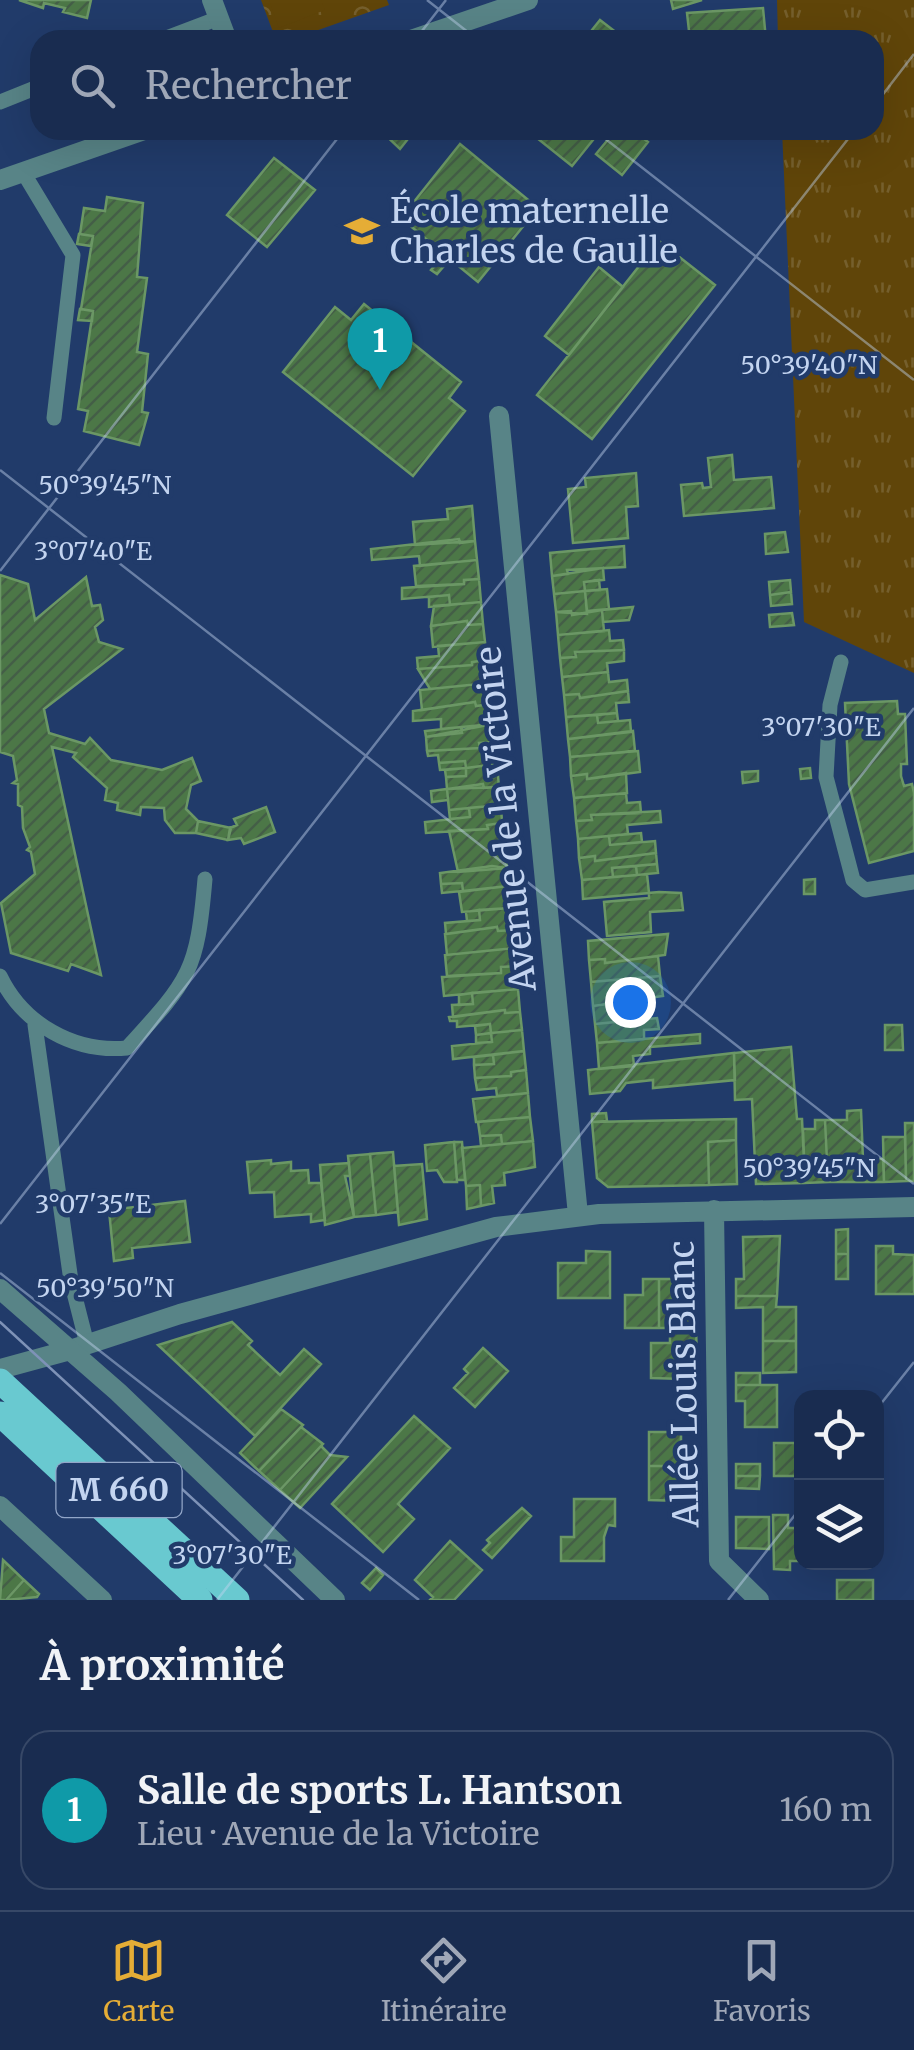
<!DOCTYPE html>
<html lang="fr">
<meta charset="utf-8">
<style>
:root{--surface:#192c50;--page:#223457;--text:#f1f3f6;--muted:#9fa7b7;--line:#374867;--accent:#e5ad36}
body{margin:0;font-family:Merriweather,serif;background:var(--page);color:var(--text)}
.controls{position:absolute;right:30px;bottom:30px;display:grid;overflow:hidden;border-radius:20px;box-shadow:0 10px 40px #0002}
.controls button{width:90px;height:90px;display:grid;place-items:center;padding:0;border:0;border-bottom:2px solid var(--line);background:var(--surface);color:var(--text);font:50px sans-serif}
.you{position:absolute;left:630px;top:1002px;width:35px;height:35px;margin:-25px;border:8px solid #fff;border-radius:50%;background:#1a73e8;box-shadow:0 0 0 15px #1a73e833}
.badge{display:grid;place-items:center;width:65px;height:65px;border-radius:50%;background:var(--accent);color:#fff;font-size:32px;font-weight:700}
.pin{position:absolute;translate:-50% -82px;filter:drop-shadow(0 2px 5px #0008)}
.pin::after{content:'';position:absolute;top:52px;width:35px;height:30px;background:inherit;clip-path:polygon(0 0,100% 0,50% 100%)}
.list{margin:0;padding:0;list-style:none}
h2{display:flex;justify-content:space-between;align-items:center;height:130px;margin:0;padding:0 40px;font-size:42px}
h2 small{font-size:32px;font-weight:400;color:var(--muted)}
.list li{display:grid;grid-template-columns:65px 1fr auto;gap:30px;align-items:center;box-sizing:border-box;height:160px;margin:0 20px 20px;padding:0 20px;border:2px solid var(--line);border-radius:30px}
.list b{display:block;font-size:38px;white-space:nowrap}
.list p{margin:0;font-size:32px;white-space:nowrap;color:var(--muted)}
.list em{font-size:32px;font-style:normal;color:var(--muted)}
.icon{flex:none;width:55px;height:55px;fill:none;stroke:currentColor;stroke-width:2;stroke-linecap:round;stroke-linejoin:round}
.map{position:relative;flex:none;width:914px;height:1600px;overflow:hidden}
.search{position:absolute;background:var(--surface);box-shadow:0 10px 40px #0002;left:30px;right:30px;top:30px;height:110px;display:flex;align-items:center;gap:25px;box-sizing:border-box;padding:0 35px;border-radius:30px;color:var(--muted);font-size:38px}
.sheet{height:310px;background:var(--surface)}
nav{display:flex;justify-content:space-around;align-items:center;box-sizing:border-box;height:140px;border-top:2px solid var(--line);background:var(--surface);font-size:28px;color:var(--muted)}
nav a{display:grid;justify-items:center;gap:5px}
nav .on{color:var(--accent)}
.map>svg:first-child{display:block}
.grass{fill:url(#grass-tufts)}
.park{fill:url(#park-crowns)}
.garden{fill:#604509}
.building{fill:url(#building-hatch);stroke:#6b9765;stroke-width:2.5}
.lines{fill:none;stroke-linecap:round;stroke-linejoin:round}
.service{stroke:#588487;stroke-width:15}
.minor{stroke:#588487;stroke-width:20}
.tertiary{stroke:#588487;stroke-width:20}
.primary{stroke:#69c9d0;stroke-width:25}
.tram{stroke:#7e92b7;stroke-width:2.5}
.ticks{fill:none;stroke:#c3d4f0;stroke-width:2.5;stroke-opacity:0.45}
.labels{text-anchor:middle;stroke-width:9;stroke-linejoin:round;paint-order:stroke}
.shield{fill:#213b6a;stroke:#92a6c8;stroke-width:2.5}
.shield-label{font-size:32px;font-weight:bold;fill:#c3d4f0}
.poi-label{font-size:35px;fill:#c3d4f0;stroke:#213b6a;text-anchor:start}
.street-label{font-size:35px;fill:#c3d4f0;stroke:#213b6a}
.ticks-label{font-size:25px;text-anchor:middle;fill:#c3d4f0;stroke:#213b6a;stroke-width:9;stroke-linejoin:round;paint-order:stroke}
</style>
<div class="map">
<svg width="914" height="1600" viewBox="0 0 914 1600">
<defs>
<pattern id="grass-tufts" width="24" height="20" patternUnits="userSpaceOnUse" patternTransform="scale(2.5)"><rect width="24" height="20" fill="#604509"/><path d="M3 7l-1-3M5 7V3M7 7l1-3M15 17l-1-3M17 17v-4M19 17l1-3" fill="none" stroke="#755f2d"/></pattern>
<pattern id="park-crowns" width="20" height="18" patternUnits="userSpaceOnUse" patternTransform="scale(2.5)"><rect width="20" height="18" fill="#604509"/><path d="M2 6a3 3 0 1 1 6 0M12 15a3 3 0 1 1 6 0" fill="none" stroke="#755f2d"/></pattern>
<pattern id="building-hatch" width="6" height="6" patternUnits="userSpaceOnUse" patternTransform="scale(2.5)"><rect width="6" height="6" fill="#4c7747"/><path d="M-1 1l2-2M0 6l6-6M5 7l2-2" fill="none" stroke="#445e47"/></pattern>
</defs>
<rect width="100%" height="100%" fill="#213b6a"/>
<path class="grass" d="M777,0H914V673L804,622L782,130H874V40H778Z"/>
<path class="park" d="M261,0H387L389,5L290,40H276Z"/>
<path class="garden" d="M269,0H321L325,10L279,28Z"/>
<path class="building" d="M19,0H91L87,18L63,12L65,8L44,3L43,8Z
M671,0H702L673,9Z
M763,8L766,40H690L687,13Z
M600,20L626,40H584Z
M380,130H415L400,149Z
M527,130H601L572,166Z
M616,130H633L648,142L622,175L596,154Z
M460,144L538,208L478,282L450,259L437,274L431,270L444,254L401,218Z
M274,158L315,190L267,247L227,215Z
M107,197L143,203L137,277L147,278L137,352L148,354L142,412L148,413L139,445L84,431L88,411L78,409L93,311L81,309L93,236L80,234L84,208L105,211Z
M79,234L93,236L91,246L77,244Z
M659,241L715,285L592,439L537,395Z
M599,267L623,287L569,355L545,336Z
M364,304L461,382L449,398L465,411L413,476L283,372L335,307L351,320Z
M80,309L93,311L92,321L78,320Z
M732,455L734,480L771,477L774,508L684,516L681,485L702,483L703,488L711,487L708,458Z
M636,473L638,506L626,507L628,538L573,543L568,489L586,487L585,478Z
M472,506L475,541L415,545L413,522L448,519L447,509Z
M785,532L788,552L766,554L765,534Z
M459,539L460,543L475,541L477,560L420,566L419,556L372,560L371,549Z
M624,546L625,567L567,570L568,574L552,576L550,553Z
M477,560L479,579L464,580V584L416,586L414,566Z
M603,568L604,580L584,582L585,591L554,594L552,576Z
M0,575L28,584L35,620L86,577L92,606L100,605L103,620L95,627L99,642L122,649L44,709L49,733L85,744L90,738L111,760L162,770L192,758L201,781L191,785L186,809L198,821L196,833H175L165,820L164,808L141,807L140,815L117,810L118,803L105,800L107,788L73,757L76,753L52,747L101,975L71,964L68,971L11,953L1,903L35,874L31,852L27,850L30,847L23,828L22,807L18,805V784L13,783L17,780L13,756L0,752Z
M479,579L481,602L450,605L449,595L402,599V588L464,584V580Z
M599,580L600,590L585,591L584,582Z
M790,580L791,592L770,595L769,582Z
M607,589L609,609L587,611L585,591Z
M585,591L587,614L556,612L554,594Z
M791,592L792,604L771,606L770,595Z
M449,595L450,605L429,607V597Z
M481,602L483,624L468,625L467,621L431,626L434,606Z
M633,607L629,620L603,622L602,610Z
M602,610L604,631L558,635L556,612L571,611L572,615Z
M792,613L794,625L770,627L769,615Z
M467,621L468,625L483,624L485,642L433,647L431,626Z
M609,630L610,641L623,640L624,650L575,652L576,657L560,658L558,635Z
M485,642L487,660L472,662V665L418,669L417,658L439,656L438,646Z
M624,650V661L607,663L608,672L562,677L560,658L576,657L575,652Z
M487,660L489,683L430,689L418,669L472,665V662Z
M608,672L609,682L627,680L628,691L580,698L579,694L564,695L562,677Z
M489,683L491,704L476,706L475,702L422,710L420,690Z
M628,691L629,702L616,703L617,713L566,717L564,695L579,694L580,698Z
M897,701L898,714H905L907,764H901V776L904,786L912,784L914,793V851L869,863L849,784L845,703Z
M475,702L476,706L491,704L493,724L441,729V719L413,721V711Z
M617,713L618,721L598,723L597,715Z
M597,715L598,723L630,720L631,732L568,739L566,717Z
M493,724L495,742L479,743L480,748L427,751L426,737Z
M461,727L462,733L426,737L425,731Z
M633,731L635,751L570,757L568,739Z
M495,742L497,764L466,768L465,761L439,763L438,755L428,756L427,751L480,748L479,743Z
M638,751L640,772L587,779V774L571,776L570,757Z
M465,761L466,768L440,770L439,763Z
M497,764L499,787L447,789L446,777L466,776V768Z
M466,768V776L446,777L445,770Z
M810,768L811,778L801,779L800,769Z
M758,771V781L743,783L742,772Z
M626,773L627,793L574,798L571,776L587,774V779Z
M483,784L484,788L499,787L501,805L449,810L447,789Z
M447,789L448,800L432,802L431,791Z
M626,793L627,803L640,802L641,813L591,815L592,820L576,821L574,798Z
M501,805L502,823L487,825L488,829L426,833L425,822L470,817L469,808Z
M266,807L275,832L244,844L241,838L228,840L230,828L237,825L234,819Z
M469,808L470,817L450,819L449,810Z
M660,811L661,822L627,825L628,834L578,839L576,821L592,820L591,815Z
M198,821L231,828L228,840L196,833Z
M502,823L507,868L458,872L449,831L488,829L487,825Z
M641,833L642,842L610,845L609,836Z
M609,836L610,845L655,841L656,853L595,861V856L579,858L578,839Z
M656,853L657,864L612,868L613,877L582,880L579,858L595,856V861Z
M657,864L658,873L637,875L636,866Z
M492,866L507,868L508,886L463,891L462,883L441,884L440,873Z
M636,866L637,875L613,877L612,868Z
M647,874L649,893L583,899L582,880Z
M815,879V894H804V880Z
M462,883L463,891L442,893L441,884Z
M508,886L510,908L462,912L459,892Z
M659,892L681,893L683,910L650,912L651,932L607,936L604,902L649,898V893Z
M510,908L512,930L498,931L497,927L446,934L445,923L480,920L479,910Z
M479,910L480,920L467,921L466,912Z
M497,927L498,931L512,930L514,948L447,955L445,934Z
M668,934L665,955L605,963V959L589,960L588,941Z
M514,948L516,966L501,967V973L447,976L445,955Z
M658,956L660,976L591,982L589,960L605,959V963Z
M516,966L518,989L444,996L442,977L501,973V967Z
M660,976L663,996L593,1006L591,982Z
M518,989L520,1012L505,1013V1010L453,1017L452,1005L473,1004L472,993Z
M472,993L473,1004L459,1005V995Z
M644,999L645,1019L595,1024L593,1006Z
M505,1010V1013L520,1012L522,1030L491,1033L490,1024L457,1027V1021H450L449,1017Z
M657,1018L659,1029L644,1030V1039L597,1043L595,1024Z
M490,1024L491,1033L476,1035L475,1026Z
M885,1025H902L903,1050H885Z
M522,1030L524,1051L453,1059L452,1046L492,1042L491,1033Z
M491,1033L492,1042L476,1043V1035Z
M700,1034V1043L650,1047V1054L633,1056L634,1066L599,1069L597,1043Z
M791,1047L797,1119H802L805,1183L756,1184L752,1099L735,1100L734,1053Z
M524,1051L526,1070L511,1072V1076L475,1078L474,1065L494,1064L493,1055Z
M734,1053L735,1080L653,1088V1080L626,1083L620,1091L590,1094L588,1070Z
M493,1055L494,1064L474,1065V1057Z
M526,1070L528,1093L497,1096L496,1088L477,1090L475,1078L511,1076V1072Z
M528,1093L530,1117L476,1122L473,1099Z
M861,1110L863,1159H883L884,1182H828L825,1120H847V1111Z
M606,1113L607,1121L592,1122V1114Z
M530,1117L533,1141L502,1144L501,1135L480,1136L478,1122Z
M736,1119V1140L708,1142L709,1185L608,1187L597,1178L592,1122Z
M815,1120H825L828,1182L805,1183L803,1129H815Z
M905,1123H914V1181H906Z
M501,1135L502,1144L481,1146L480,1136Z
M883,1137H905L906,1181L884,1182Z
M736,1140L737,1184L709,1185L708,1142Z
M533,1141L535,1167L504,1173L505,1185L492,1186L494,1203L481,1206L480,1185L466,1186L462,1148Z
M454,1142L457,1182H444L437,1170L427,1171L425,1145Z
M454,1142H462L465,1180H457Z
M393,1152L398,1212L376,1215L370,1154Z
M370,1154L376,1215L354,1217L348,1156Z
M271,1160V1164L291,1162V1171L308,1170L309,1183H321L325,1220L311,1222V1214L275,1217L274,1192L250,1193L247,1162Z
M349,1163L350,1176H345L354,1217L325,1225L320,1165Z
M422,1164L427,1219L399,1225L394,1166Z
M480,1185L481,1206L467,1209L466,1186Z
M185,1201L190,1242L132,1248L133,1258L114,1261L109,1210Z
M848,1229V1254H836V1230Z
M780,1236L777,1296H736V1279H744L743,1237Z
M876,1246H893V1254L914,1255V1294H876Z
M586,1251L610,1252V1298H558V1263H586Z
M836,1254H848V1279H836Z
M643,1279H659V1328H625V1295H643Z
M659,1279H675L674,1295H694L696,1328H659Z
M736,1296H777L776,1307H796V1341H763V1307L736,1308Z
M232,1322L252,1341L248,1345L280,1375L304,1349L321,1364L255,1436L158,1345Z
M670,1328H696L697,1361H684V1379L651,1378V1343H670Z
M763,1341H796V1372L763,1373Z
M483,1348L508,1371L475,1407L454,1388L468,1373L464,1369Z
M736,1373H760V1385H736Z
M736,1385H777V1427H745V1401H736Z
M281,1409L303,1425L259,1471L240,1453Z
M414,1416L450,1448L398,1504L414,1519L383,1552L332,1504Z
M301,1427L323,1444L280,1490L259,1471Z
M649,1432H681V1450H695V1466H649Z
M774,1443H802V1476H774Z
M321,1446L330,1455L347,1457L300,1508L280,1490Z
M736,1464H760V1476H736Z
M649,1466H695V1481H681V1501L649,1500Z
M736,1476H760L759,1489L736,1488Z
M574,1499H615V1526L608,1525L604,1537V1561H561V1537H574Z
M522,1508L531,1516L492,1558L483,1550L490,1543L487,1540Z
M773,1515H788V1528H802V1561H790V1570L774,1569Z
M736,1517H769V1549L736,1548Z
M450,1541L482,1570L454,1600H430L433,1597L415,1580Z
M3,1560L24,1580L6,1600H0Z
M376,1568L383,1575L370,1590L362,1583Z
M24,1580L39,1594L37,1597L6,1600Z
M837,1580H873V1600H837Z"/>
<g class="lines">
<path class="service" d="M161,40L219,18
M0,102L40,86
M23,172L73,255L54,418
M841,662L830,705L826,777L853,880L865,890L914,882
M0,976C23,1024 74,1053 127,1048C190,979 197,972 205,879
M35,1025L71,1281L87,1344"/>
<path class="minor" d="M212,0L227,40
M499,416L578,1215
M714,1210L719,1561L759,1600
M70,1350L180,1314L496,1227L599,1214L914,1207"/>
<path class="tertiary" d="M411,40L528,0
M0,180L144,130
M0,1289L118,1392L335,1600
M0,1369L70,1350
M0,1506L102,1600"/>
<path class="primary" d="M0,1381L237,1600
M0,1414L200,1600"/>
<path class="tram" d="M0,1322L303,1600"/>
</g>
<path class="ticks" d="M427,0L478,40M415,40L446,0M874,106L914,54M594,130L914,380M0,470L914,1184M0,571L344,130M0,1224L855,130M0,1273L419,1600M876,1410L914,1362M217,1600L914,708M728,1600L802,1506"/>
<defs>
<g id="school-bare" transform="scale(2.7)"><path d="M0-5L7-2L0 1L-7-2ZM-4 1L0 2.5L4 1V4Q0 6-4 4Z" fill="#e5ad36" stroke="#213b6a" stroke-width="2.5" paint-order="stroke"/></g>
</defs>
<g fill-rule="evenodd">
<use href="#school-bare" x="362" y="231"/>
</g>
<g class="labels">
<rect class="shield" x="56.5" y="1463" width="125" height="54" rx="8"/>
<g class="shield-label">
<text x="119" y="1501">M 660</text>
</g>
<g class="poi-label">
<text x="390" y="223">École maternelle<tspan x="390" dy="40">Charles de Gaulle</tspan></text>
</g>
<g class="street-label">
<text transform="translate(506 819) rotate(-96)" y="12">Avenue de la Victoire</text>
<text transform="translate(684 1384) rotate(-91)" y="12">Allée Louis Blanc</text>
</g>
</g>
<g class="ticks-label">
<text x="809" y="374">50°39'40"N</text>
<text x="105" y="494">50°39'45"N</text>
<text x="93" y="560">3°07'40"E</text>
<text x="821" y="736">3°07'30"E</text>
<text x="809" y="1177">50°39'45"N</text>
<text x="93" y="1213">3°07'35"E</text>
<text x="105" y="1297">50°39'50"N</text>
<text x="232" y="1564">3°07'30"E</text>
</g>
</svg>
<div class="controls">
<button><svg class="icon" aria-label="locate" viewBox="0 0 24 24"><circle cx="12" cy="12" r="6"/><path d="M12 2v4M12 18v4M2 12h4M18 12h4"/></svg></button>
<button><svg class="icon" aria-label="layers" viewBox="0 0 24 24"><path d="M12 4l9 5-9 5-9-5zM3 14l9 5 9-5"/></svg></button>
</div>
<div class="you"></div>
<div class="pin badge" style="left:380px;top:390px;background:#0f9aa8">1</div>
<div class="search"><svg class="icon" aria-label="search" viewBox="0 0 24 24"><circle cx="10" cy="10" r="6"/><path d="M15 15l6 6"/></svg>Rechercher</div>
</div>
<section class="sheet">
<h2>À proximité<small></small></h2>
<ul class="list">
<li><span class="badge" style="background:#0f9aa8">1</span><div><b>Salle de sports L. Hantson</b><p>Lieu · Avenue de la Victoire</p></div><em>160 m</em></li>
</ul>
</section>
<nav>
<a class="on"><svg class="icon" aria-label="map" viewBox="0 0 24 24"><path d="M3 6l6-2 6 2 6-2v14l-6 2-6-2-6 2zM9 4v14M15 6v14"/></svg>Carte</a>
<a><svg class="icon" aria-label="directions" viewBox="0 0 24 24"><path d="M12 3l9 9-9 9-9-9zM9 14v-3h6M13 9l2 2-2 2"/></svg>Itinéraire</a>
<a><svg class="icon" aria-label="saved" viewBox="0 0 24 24"><path d="M7 4h10v16l-5-4-5 4z"/></svg>Favoris</a>
</nav>
